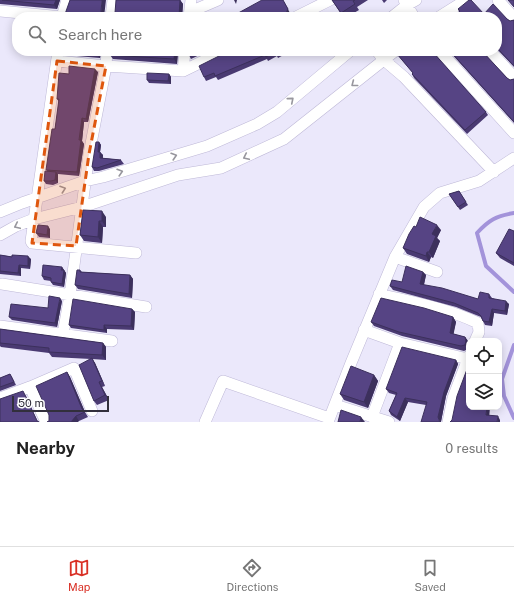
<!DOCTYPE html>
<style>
:root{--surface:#fff;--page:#f6f6f6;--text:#222;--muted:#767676;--line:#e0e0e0;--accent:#d93025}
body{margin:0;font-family:"Public Sans",sans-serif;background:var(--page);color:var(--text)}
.controls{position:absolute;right:12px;bottom:12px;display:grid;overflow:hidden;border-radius:8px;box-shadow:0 2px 10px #0003}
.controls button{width:36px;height:36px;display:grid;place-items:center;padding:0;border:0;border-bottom:1px solid var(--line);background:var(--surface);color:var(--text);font:20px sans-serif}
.scale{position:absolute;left:12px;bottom:10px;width:97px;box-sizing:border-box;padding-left:4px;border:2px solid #322f3c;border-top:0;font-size:11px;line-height:14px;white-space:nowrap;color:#322f3c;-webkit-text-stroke:3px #fff;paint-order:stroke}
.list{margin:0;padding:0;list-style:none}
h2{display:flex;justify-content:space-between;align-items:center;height:52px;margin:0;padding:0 16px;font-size:17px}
h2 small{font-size:13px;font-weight:400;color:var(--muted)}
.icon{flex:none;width:22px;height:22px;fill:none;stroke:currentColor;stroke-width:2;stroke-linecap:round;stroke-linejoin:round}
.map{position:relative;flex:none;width:514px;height:422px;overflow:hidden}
.search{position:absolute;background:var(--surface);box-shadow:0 2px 10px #0003;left:12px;right:12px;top:12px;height:44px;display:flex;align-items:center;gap:10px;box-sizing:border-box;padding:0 14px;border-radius:16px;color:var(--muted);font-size:15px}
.sheet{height:124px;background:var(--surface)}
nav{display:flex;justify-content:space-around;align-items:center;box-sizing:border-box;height:56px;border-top:1px solid var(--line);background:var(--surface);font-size:11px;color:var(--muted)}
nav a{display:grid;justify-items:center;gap:2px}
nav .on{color:var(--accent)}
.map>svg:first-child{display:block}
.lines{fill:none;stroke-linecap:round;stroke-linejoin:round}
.stream{stroke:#a393da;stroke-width:4}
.street-casing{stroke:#beb8d7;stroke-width:12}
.street{stroke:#fff;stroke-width:11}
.wall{fill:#4a3a72}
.shaded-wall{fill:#3c305c}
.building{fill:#564484;stroke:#3c305c}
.oneway{stroke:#98979e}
.marked{fill:#df570e;fill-opacity:0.2;stroke:#df570e;stroke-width:3;stroke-dasharray:8 5;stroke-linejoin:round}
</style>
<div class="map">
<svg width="514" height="422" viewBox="0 0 514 422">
<rect width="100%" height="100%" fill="#ebe8fb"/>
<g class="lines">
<path class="stream" d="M514,213C496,216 489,220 477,233L486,266L514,292
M514,345L502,379L504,396L514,418"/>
<g class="street-casing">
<path id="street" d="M404,0L414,17
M498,0L514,18
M0,11L62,17L67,0
M190,12L218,0
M111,17L113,0
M189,17L191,0
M296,17L330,0
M392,17L407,5L416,0
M439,17L466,0
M58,51L31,241L32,243L136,253
M377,51L384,60L404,77L494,172
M440,51L514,133
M490,51L514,77
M57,61L106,66L183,71L224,51
M183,71L185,51
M0,212L22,203L85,181L103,177L207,146L257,124L277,112L350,51
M0,235L16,226L34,219L82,207L178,175L221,168L284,139L395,51
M395,257L437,272
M2,284L146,307
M379,294C412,302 447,308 478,323L479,332L475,341
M0,326L112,341
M364,330L400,343L468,359
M63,334L70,295L89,154L106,66L107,51
M30,387L46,422
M0,398L30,387L74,368L92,411
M335,405L389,422
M372,417L400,343
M205,422L223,381L329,418
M328,422L351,363L395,257L424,207L440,193L479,181L514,158
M448,422L453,398L469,356"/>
</g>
<use href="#street" class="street"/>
</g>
<path class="wall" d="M0,0H60L57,9L0,4Z
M180,0L183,4L182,17H118L115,13Z
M332,0H368L357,7L359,10L347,17H343Z
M382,0H387L384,3Z
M458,9L484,14L507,19L510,21L514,20V67L497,49V17L459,12Z
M62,51H101L100,58L65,55Z
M110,51H178L177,64L113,59L110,55Z
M189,51H208L191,59L189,55Z
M227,51H291L278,58L277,56L268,61L267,59L218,80L216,77L206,81L204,77Z
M400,51H433L434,54L486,112L488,115L467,134L414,78L412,74L413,73L397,54Z
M449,51H484V54L507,78L510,80L514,79V123Z
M98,72L88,122H84L82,141L84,144L79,176L58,174V183L53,185L46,184L44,181L47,171L55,129L59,102L57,99L69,74Z
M169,74L171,77V84L149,83L147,80Z
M99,142L101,145L100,152L103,155V158L121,160L124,164L99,171H94L92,167Z
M459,191L468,205L460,210L449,194Z
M83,210L106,217V227H103L102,243L84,241L80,235Z
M416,227L441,230L437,238L440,241L433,258L431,257L429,262L407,254L403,248Z
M50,229V238L39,237L36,233Z
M514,231V266L500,258L496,253Z
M0,255L31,259L30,269L21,268V276L0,274Z
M62,267L66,273L64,287L53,285L51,282V281L44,280L42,276Z
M80,270L82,272L130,275L133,279L132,298L78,289L75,285Z
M423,272L426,275L424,285L478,299L489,294L492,298L509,304L507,315L494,313L492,326L485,325L481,317L456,307L393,290L390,286L402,282Z
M62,301L57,327L12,320L9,317L48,308Z
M132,309L135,312L134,330L107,329V333L71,328L69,325Z
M453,317L456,322L453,334L465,337L468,341L469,344L468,349L464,351L402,336L374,326L371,322Z
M0,329L103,343L106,347V360L92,359L95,363L105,386L102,387L109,400L97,405L94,401L91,359L52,357L49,353L1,347L0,346Z
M456,360L458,364L446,396L441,421L426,405L408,402L400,421L391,415L389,411L396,395L389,393L386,389Z
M67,372L70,377L85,412L88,417L79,421H49Z
M10,374L12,377L16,385L0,391V378Z
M374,375L378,381L368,408L344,400L340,394Z"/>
<path class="shaded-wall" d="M56,0H60L57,9L54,5Z
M102,0H106L104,17H103L102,16L101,12Z
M180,0L183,4L182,17H179Z
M234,0H237L236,4Z
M283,0L290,13L289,17H288Z
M97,51H101L100,58L96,54Z
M175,51H178L177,64L174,59Z
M95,69L98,72L88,122L86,119Z
M169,74L171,77V84L168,81Z
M82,118L84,122L82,141L84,144L79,176L77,172Z
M99,142L101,145L100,152L103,155L102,161L100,158L98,152Z
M56,172L58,175V183L55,180Z
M102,211L106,217V227L102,221Z
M99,221L103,227L102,243L98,237Z
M437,225L441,230L437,238L440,241L433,258L429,252L432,234Z
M48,226L50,229V238L47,235Z
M427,252L431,257L429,262L426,256Z
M28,256L31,259L30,269L28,266Z
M19,265L21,268V276L18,273Z
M62,267L66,273L64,287L62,284Z
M423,272L426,275L423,288L420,284Z
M130,275L133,279L132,298L129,294Z
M60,298L62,301L57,327L55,323Z
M506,301L509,304L507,315L505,311Z
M132,309L135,312L134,330L131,326Z
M492,309L494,313L492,326L489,322Z
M453,317L456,322L453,337L450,333Z
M104,325L107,329V333L104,330Z
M465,337L468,341L469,344L468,349L465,345Z
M103,343L106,347V360L102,355Z
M92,358L95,363L105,386L102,381Z
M456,360L458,364L446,396L441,422H440L439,420L438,417L444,392Z
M67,372L70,377L85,412L82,409Z
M374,375L378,381L368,408L364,402Z
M99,382L102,387L109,400L105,395Z
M23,391L26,396L38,422L37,421Z
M405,398L408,402L400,421L397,417Z
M487,407H490L489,419L486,415Z
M76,416L79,421L78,422H71Z
M498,416L500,420V422H497Z
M361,417L365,422H360Z"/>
<path class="building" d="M2,0H56L54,5Z
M70,0H102L101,12L102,16L103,17H64Z
M116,0H180L179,17H132L133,14L115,13Z
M262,0H283L288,9L286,13L288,17H231Z
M332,0H355L353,1L355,4L341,13Z
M469,0H471L484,14L493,4L507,19L510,21L514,20V66L497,48V17H454L460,11L458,9Z
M508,0H514V7Z
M68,51H97L96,54Z
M110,51H175L174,59L110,55Z
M189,51H198L189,55Z
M227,51H281L275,54L274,52L266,57L265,55L215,76L214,73L204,77L199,66L225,53Z
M400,51H432L486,112L465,130L412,74L413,73L397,54Z
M450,51H482L507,78L510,80L514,79V122Z
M69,66L95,69L86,119L82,118L79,140H81L77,172L46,170L52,129H55L59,99H57L59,73L69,74Z
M147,73L169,74L168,81L147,80Z
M96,142H99L98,152H100V158L121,160L97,168L92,167Z
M45,171L56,172L55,180L51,181H44Z
M459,191L466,202L458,207L449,194Z
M83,210L102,211V221H99L98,237L80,235Z
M420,217L437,225L432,234L436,236L429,252H427L426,256L403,248L409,234L414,226L416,227Z
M38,225L48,226L47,235L36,233Z
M509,229L514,231V263L496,253Z
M0,255L12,257V255L28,256V266L19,265L18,273L0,271Z
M43,265L62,267L61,270H64L62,284L51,282V278L42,276Z
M406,266L423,272L420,284L442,288L478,299L480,292L489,294V298L506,301L505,311L492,309L489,322L483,321L481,316L478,313L454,303L390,286L392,280L402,282Z
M77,270H80V272L130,275L129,294L75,285Z
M49,296L60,298L55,323L9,317L11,304L48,308Z
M381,298L424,308L453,317L450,333L465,337L466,341L465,345L461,346L399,332L371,322Z
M73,299L132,309L131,326L104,325V330L69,325Z
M0,329L103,343L102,355L49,352V348L0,343Z
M402,347L456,360L444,392L438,417L439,420L440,422H421L427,402L405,398L397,417L389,411L397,393L386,389Z
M92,358L102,381L99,382L105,395L94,401L79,365Z
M469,364V407H487L486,415L498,416L497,422H450L452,420L457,396Z
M351,366L374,375L364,402L340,394Z
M67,372L82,409L85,412L76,416L71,422H47L49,421V415L36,386Z
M10,374L14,382L0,387V378Z
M23,391L37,421L39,422H0V399Z
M341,410L361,417L360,422H338Z"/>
<defs><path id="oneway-chevron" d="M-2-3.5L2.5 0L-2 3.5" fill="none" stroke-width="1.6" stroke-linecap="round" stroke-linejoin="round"/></defs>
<g class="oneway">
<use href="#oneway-chevron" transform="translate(354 84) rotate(142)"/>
<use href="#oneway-chevron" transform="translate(291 100) rotate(-40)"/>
<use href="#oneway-chevron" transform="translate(174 156) rotate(-17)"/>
<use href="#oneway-chevron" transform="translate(246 157) rotate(155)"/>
<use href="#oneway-chevron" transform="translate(120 172) rotate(-17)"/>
<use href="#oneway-chevron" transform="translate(63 189) rotate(-19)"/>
<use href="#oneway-chevron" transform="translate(17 226) rotate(155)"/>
</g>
<path class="marked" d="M57,61L106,66L89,154L76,246L32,243Z"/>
</svg>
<div class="controls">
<button><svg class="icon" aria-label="locate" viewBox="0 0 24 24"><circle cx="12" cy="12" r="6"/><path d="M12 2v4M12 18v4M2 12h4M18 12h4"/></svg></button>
<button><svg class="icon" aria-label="layers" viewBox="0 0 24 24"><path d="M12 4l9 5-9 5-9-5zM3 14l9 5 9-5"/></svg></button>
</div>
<div class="scale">50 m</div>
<div class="search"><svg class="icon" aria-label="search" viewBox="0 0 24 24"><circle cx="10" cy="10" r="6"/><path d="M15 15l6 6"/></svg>Search here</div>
</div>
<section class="sheet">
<h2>Nearby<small>0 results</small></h2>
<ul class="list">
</ul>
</section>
<nav>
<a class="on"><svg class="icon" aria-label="map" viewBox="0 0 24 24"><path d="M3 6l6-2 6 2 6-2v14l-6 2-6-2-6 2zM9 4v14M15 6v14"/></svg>Map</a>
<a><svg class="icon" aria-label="directions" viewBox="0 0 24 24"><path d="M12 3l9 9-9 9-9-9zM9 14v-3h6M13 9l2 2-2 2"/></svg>Directions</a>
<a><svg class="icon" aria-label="saved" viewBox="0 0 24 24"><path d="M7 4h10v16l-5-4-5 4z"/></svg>Saved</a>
</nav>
